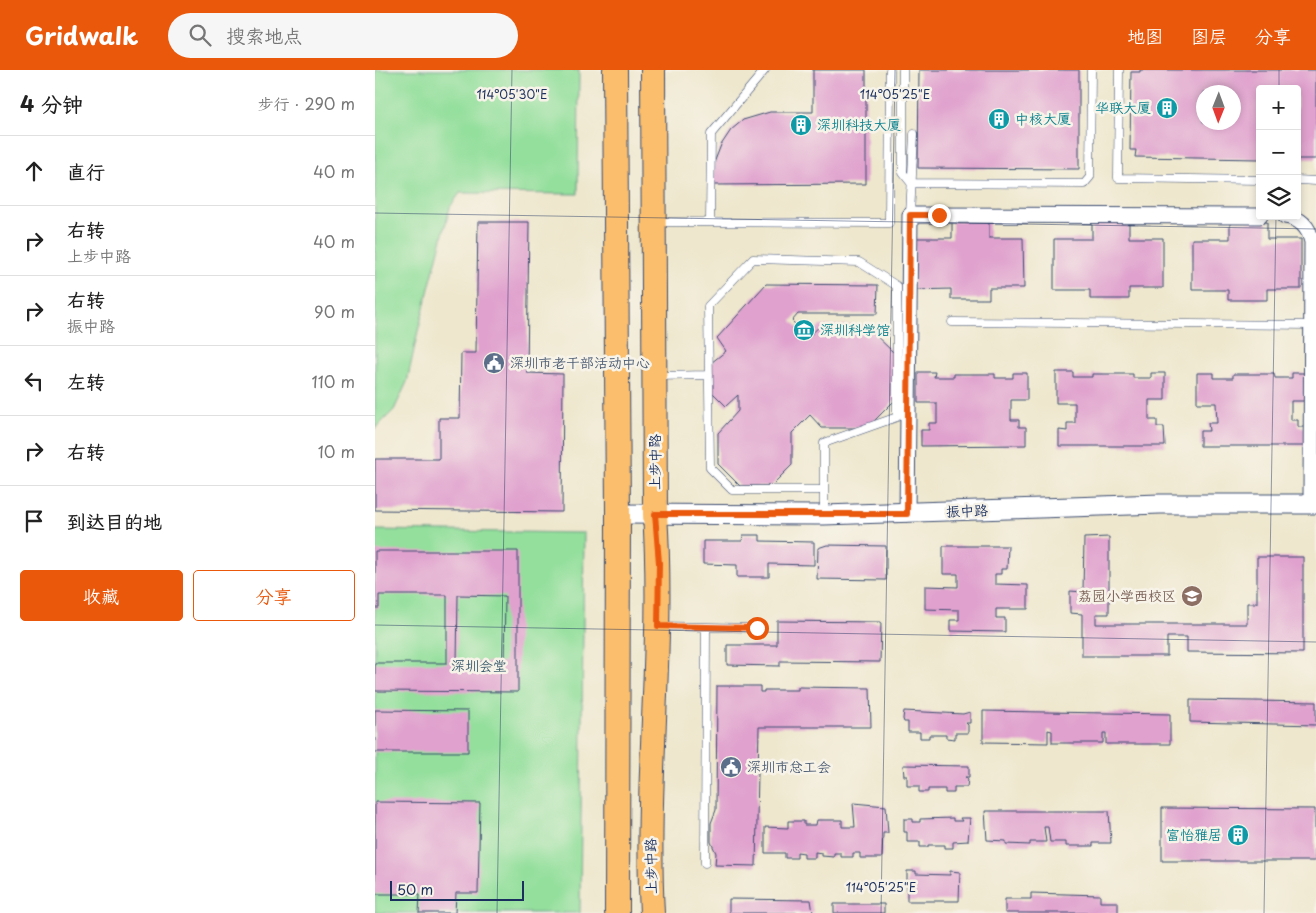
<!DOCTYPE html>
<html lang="zh">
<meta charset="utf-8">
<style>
:root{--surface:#fff;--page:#f6f6f6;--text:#222;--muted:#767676;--line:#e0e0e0;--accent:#ea580c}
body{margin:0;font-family:"Playpen Sans","LXGW WenKai TC",sans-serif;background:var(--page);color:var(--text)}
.controls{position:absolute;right:15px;top:15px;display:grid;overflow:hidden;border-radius:5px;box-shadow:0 2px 8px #0003}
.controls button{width:45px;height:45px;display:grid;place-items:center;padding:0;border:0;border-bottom:1px solid var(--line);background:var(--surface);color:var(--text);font:25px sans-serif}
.compass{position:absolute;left:821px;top:15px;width:45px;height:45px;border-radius:50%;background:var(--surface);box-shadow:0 2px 8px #0003;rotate:181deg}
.scale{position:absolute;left:15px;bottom:12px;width:134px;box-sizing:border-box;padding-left:5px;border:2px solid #1b2f5e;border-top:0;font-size:14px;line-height:18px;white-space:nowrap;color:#1b2f5e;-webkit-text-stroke:4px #f7f3e8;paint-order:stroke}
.stop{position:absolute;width:15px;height:15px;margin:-11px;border:4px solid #ea580c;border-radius:50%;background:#fff}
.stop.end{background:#ea580c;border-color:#fff;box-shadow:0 1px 5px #0008}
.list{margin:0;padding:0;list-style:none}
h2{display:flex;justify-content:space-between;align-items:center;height:65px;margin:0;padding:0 20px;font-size:21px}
h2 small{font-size:16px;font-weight:400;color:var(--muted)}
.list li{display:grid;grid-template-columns:32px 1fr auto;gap:15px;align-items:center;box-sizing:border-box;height:70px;padding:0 20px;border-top:1px solid var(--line)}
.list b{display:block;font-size:19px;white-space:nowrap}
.list p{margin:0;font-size:16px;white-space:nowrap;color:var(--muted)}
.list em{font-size:16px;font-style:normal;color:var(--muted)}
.actions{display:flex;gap:10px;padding:15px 20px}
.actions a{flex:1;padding:11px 0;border:1px solid var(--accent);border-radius:5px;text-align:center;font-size:18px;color:var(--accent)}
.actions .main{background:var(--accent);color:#fff}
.icon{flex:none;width:28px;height:28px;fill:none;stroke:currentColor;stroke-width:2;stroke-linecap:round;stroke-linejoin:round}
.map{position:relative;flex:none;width:941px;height:843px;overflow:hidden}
header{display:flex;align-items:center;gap:30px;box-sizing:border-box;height:70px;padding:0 25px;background:var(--accent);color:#fff}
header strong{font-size:24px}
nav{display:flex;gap:28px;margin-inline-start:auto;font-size:18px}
.search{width:350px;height:45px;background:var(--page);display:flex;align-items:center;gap:12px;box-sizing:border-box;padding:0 18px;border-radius:28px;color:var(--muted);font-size:19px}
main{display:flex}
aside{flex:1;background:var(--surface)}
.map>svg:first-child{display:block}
.green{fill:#93df9b;stroke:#57877c}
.building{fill:#e0a1ce;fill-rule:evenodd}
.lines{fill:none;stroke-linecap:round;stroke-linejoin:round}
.service-casing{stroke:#3b4b6f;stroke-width:9}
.minor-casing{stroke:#3b4b6f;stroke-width:17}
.tertiary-casing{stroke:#3b4b6f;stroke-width:21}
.primary-casing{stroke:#3b4b6f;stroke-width:26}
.service{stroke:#fff;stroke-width:8}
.minor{stroke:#fff;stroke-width:15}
.tertiary{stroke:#fff;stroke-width:19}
.primary{stroke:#fabe6d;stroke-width:24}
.route{stroke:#ea580c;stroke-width:6}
.ticks{fill:none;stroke:#1b2f5e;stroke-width:1;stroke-opacity:0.45}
.labels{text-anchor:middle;stroke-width:5;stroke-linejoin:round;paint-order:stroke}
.culture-label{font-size:14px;fill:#0d838f;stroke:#f7f3e8;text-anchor:start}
.service-label{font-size:14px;fill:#4e5e75;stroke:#f7f3e8;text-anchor:start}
.street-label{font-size:14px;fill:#1b2f5e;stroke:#f7f3e8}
.education-label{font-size:14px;fill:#785e54;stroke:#f7f3e8;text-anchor:end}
.park-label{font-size:14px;fill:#395b6d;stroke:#f7f3e8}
.ticks-label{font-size:12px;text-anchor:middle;fill:#1b2f5e;stroke:#f7f3e8;stroke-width:5;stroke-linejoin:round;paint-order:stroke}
</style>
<header>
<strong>Gridwalk</strong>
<div class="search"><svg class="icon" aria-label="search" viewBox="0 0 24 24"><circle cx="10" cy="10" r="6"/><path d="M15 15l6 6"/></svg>搜索地点</div>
<nav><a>地图</a><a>图层</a><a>分享</a></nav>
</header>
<main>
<aside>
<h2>4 分钟<small>步行 · 290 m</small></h2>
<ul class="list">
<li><svg class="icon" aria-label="ahead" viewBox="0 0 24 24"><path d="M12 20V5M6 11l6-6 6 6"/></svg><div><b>直行</b></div><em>40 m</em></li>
<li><svg class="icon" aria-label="right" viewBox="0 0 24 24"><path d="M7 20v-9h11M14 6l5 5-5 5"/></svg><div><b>右转</b><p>上步中路</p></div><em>40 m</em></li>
<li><svg class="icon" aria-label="right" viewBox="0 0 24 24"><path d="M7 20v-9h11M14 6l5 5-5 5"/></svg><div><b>右转</b><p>振中路</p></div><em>90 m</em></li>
<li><svg class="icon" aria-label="left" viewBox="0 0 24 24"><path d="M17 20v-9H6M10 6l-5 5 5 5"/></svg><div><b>左转</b></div><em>110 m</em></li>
<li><svg class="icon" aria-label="right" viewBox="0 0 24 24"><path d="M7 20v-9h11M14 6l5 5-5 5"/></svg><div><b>右转</b></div><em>10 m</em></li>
<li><svg class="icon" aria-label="arrive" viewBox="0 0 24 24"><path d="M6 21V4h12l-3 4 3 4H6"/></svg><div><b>到达目的地</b></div></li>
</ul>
<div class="actions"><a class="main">收藏</a><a>分享</a></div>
</aside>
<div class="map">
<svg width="941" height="843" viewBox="0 0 941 843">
<rect width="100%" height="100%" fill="#f7f3e8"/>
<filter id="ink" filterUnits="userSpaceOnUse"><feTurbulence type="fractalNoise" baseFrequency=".02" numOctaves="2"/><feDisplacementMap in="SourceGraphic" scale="10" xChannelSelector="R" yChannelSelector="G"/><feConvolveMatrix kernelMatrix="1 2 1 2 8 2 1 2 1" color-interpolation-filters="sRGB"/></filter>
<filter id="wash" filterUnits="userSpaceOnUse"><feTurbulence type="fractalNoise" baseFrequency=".0096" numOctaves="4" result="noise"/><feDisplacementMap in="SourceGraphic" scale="20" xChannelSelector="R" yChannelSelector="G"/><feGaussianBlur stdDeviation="1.12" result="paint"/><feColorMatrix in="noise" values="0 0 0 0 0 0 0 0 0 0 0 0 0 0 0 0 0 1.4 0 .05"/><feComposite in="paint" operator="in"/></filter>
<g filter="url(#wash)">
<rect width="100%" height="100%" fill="#eee7cd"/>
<path class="green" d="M0,0H204L203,124L85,123L75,137L43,261L32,312L19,340L0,359Z
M0,460L209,463L205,843H0Z"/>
<g id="blocks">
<path class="building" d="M438,0H491V114L338,115L339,93L346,75L356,60L368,50L395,42H438Z
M544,0H704V99L543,98Z
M765,0H941V89H922V19H885V89L760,87L761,80H755L756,2H765ZM828,22H858V52H828Z
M577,151H614V168H648L649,218H614V229H576V219L539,220L540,168H577Z
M103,152H154L152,303L188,304L187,442L0,440V389H64V348H85L86,283H101Z
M717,152H754V168H788V218H754V229H715V220H679V169H717Z
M855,152H892V169H926V219H892V230H853V220H817V169H855Z
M391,214L503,215L502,244H423L417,251L433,267L445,256L490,255L520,284V330L492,358H447L435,345L417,363V395L396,416H365L343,394V363L363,341V325L351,336L336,321V293L351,281L342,268Z
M543,302H560L559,307H579V304H620V308H638V303H652V330H636V350H644V357H651V375L546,376V360H554V353H562V333H543Z
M681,302H698V307H717V304H758V308H776V303H790V330H774V350H782V357H789L790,376H684V360L692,361V353H700V333H681Z
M822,303H839V308H858V304H899L900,308H917V303H931L932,331H916V350H923V357H931V376H825V361H834L833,353H842L841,333H822Z
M368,465H385V471L439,472V495L394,494V507H362V495L328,494V471H367Z
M734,467V544H721V554H872V533H882V487H928V583L812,582V567H792V586H707V544L695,543V521L708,522L709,468Z
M452,475L511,476V510L442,509L443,478Z
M568,476H633L632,499H626V504H620V514L653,515V539H621V548H630V562L575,561V550H584V540L550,539V516L583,517V504H568Z
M0,481H143V622L0,621V593H72V525H4V538H0ZM83,525L130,526L129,592H82Z
M402,551L506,552L505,592L405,591V596L352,595V575H402Z
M342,616H385V622H389V620H423V617L495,618L496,657H384L381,796L340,795L341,783L336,772V753L341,740Z
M815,630L941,632V655L815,652Z
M0,640L93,641V682H0Z
M529,641L588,644L595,642V653H591L593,655V663H580V669L571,668V665H554V668H545V662H533V652H529L528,649Z
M608,641L795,644V674H731V663H728V673H677V661L673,660V673L608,672Z
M528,695L594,696V707H590L593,709L592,717H579V723H570V719H553V722H544V716H532V706H529Z
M0,732L105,733L103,823H81L80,843H44L45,824H0Z
M478,733L511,736L513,763H508L507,788H485V783H478V787H466V783H459V787L447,786V783L440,782V788H429V783L422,782V788H410V783H390V757L413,758V751H429V755H441L442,750H467V757H480Z
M787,738L940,739V791H787Z
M610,741H734L736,773H718V776H691V772H675L673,757H669L671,772H655V775L631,774V771L612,770Z
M578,748V751H587L585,748H595L593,771L578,772V778H570V775H553V777H545V772H532V762H529V749H538V752H545V749Z
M532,801H541V804L575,805V801L585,802L584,831H532Z
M656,823L725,825V832H743V843H630V829H656Z
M354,829L436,830L438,843H354Z
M459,834H509V843H459Z"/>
</g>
</g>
<g filter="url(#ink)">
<use href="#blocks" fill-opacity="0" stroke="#3b4b6f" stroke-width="1"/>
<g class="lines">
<g class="service-casing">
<path id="service" d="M528,0V103L536,113
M744,0L743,108L885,110
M922,110L941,111
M536,113L709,114L715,107L716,0
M535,145L539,64
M281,152L514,153L515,0
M335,152L336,64L390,0
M577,252L936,255
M282,306L334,305
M449,420H357L335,398L333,236L378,189L484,192L522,216V347L449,373V444
M285,556L382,558
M330,793L331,557"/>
</g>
<g class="minor-casing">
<path id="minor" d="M910,146C925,148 934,157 937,172L936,434
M532,444L535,145L885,146"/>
</g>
<g class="tertiary-casing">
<path id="tertiary" d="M243,444L449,445L785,434H941"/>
</g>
<g class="primary-casing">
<path id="primary" d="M240,0L243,444L242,843
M277,843C270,710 289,577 280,444L278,0"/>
</g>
<use href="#service" class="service"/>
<use href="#minor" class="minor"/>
<use href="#tertiary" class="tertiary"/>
<use href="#primary" class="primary"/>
</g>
</g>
<g class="lines" filter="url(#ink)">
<path class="route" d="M382,558L283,556L284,493L280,444H532L535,145H564"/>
</g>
<path class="ticks" d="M904,19V0M0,143L941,159M0,555L941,572M122,843L137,0M506,843L520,0M889,843L901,146"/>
<defs>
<g id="building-disc" transform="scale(1.125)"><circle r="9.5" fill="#0f9aa8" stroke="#f7f3e8"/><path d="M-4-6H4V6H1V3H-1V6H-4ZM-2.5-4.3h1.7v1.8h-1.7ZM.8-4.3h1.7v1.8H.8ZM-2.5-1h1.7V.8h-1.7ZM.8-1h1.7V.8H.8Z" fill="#fff"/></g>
<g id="museum-disc" transform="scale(1.125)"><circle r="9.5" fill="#0f9aa8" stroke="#f7f3e8"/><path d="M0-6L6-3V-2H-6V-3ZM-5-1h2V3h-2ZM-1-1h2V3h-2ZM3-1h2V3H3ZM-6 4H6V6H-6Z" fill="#fff"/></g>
<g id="civic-disc" transform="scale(1.125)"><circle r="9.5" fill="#5c6f8a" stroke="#f7f3e8"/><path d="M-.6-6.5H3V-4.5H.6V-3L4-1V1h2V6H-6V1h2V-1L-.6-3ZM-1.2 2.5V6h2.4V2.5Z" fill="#fff"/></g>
<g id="school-disc" transform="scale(1.125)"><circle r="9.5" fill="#8d6e63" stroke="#f7f3e8"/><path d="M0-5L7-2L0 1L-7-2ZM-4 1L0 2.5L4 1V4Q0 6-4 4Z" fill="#fff"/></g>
</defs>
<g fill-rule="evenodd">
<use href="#building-disc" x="792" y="38"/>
<use href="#building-disc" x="624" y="49"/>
<use href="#building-disc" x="426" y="55"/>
<use href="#museum-disc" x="429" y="260"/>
<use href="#civic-disc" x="119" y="293"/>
<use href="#school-disc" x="817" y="526"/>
<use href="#civic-disc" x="356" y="697"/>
<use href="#building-disc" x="863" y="765"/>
</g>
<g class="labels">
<g class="culture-label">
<text x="776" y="43" text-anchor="end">华联大厦</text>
<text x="640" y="54">中核大厦</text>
<text x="442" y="60">深圳科技大厦</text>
<text x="445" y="265">深圳科学馆</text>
<text x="847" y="770" text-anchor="end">富怡雅居</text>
</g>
<g class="service-label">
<text x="135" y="298">深圳市老干部活动中心</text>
<text x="372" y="702">深圳市总工会</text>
</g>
<g class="street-label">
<text transform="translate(280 392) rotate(-90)" y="5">上步中路</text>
<text transform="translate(592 441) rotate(-2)" y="5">振中路</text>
<text transform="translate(276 796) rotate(-91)" y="5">上步中路</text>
</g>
<g class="education-label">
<text x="801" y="531">荔园小学西校区</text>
</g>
<g class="park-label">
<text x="104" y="601">深圳会堂</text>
</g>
</g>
<g class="ticks-label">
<text x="137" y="29">114°05'30"E</text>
<text x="520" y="29">114°05'25"E</text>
<text x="506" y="822">114°05'25"E</text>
</g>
</svg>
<div class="controls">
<button>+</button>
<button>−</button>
<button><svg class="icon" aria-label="layers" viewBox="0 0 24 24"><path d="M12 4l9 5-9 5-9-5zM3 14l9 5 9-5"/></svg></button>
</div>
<svg class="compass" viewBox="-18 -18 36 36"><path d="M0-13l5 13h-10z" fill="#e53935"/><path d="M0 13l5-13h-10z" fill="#767676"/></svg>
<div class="scale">50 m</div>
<div class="stop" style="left:382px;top:558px"></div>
<div class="stop end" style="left:564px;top:145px"></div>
</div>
</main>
